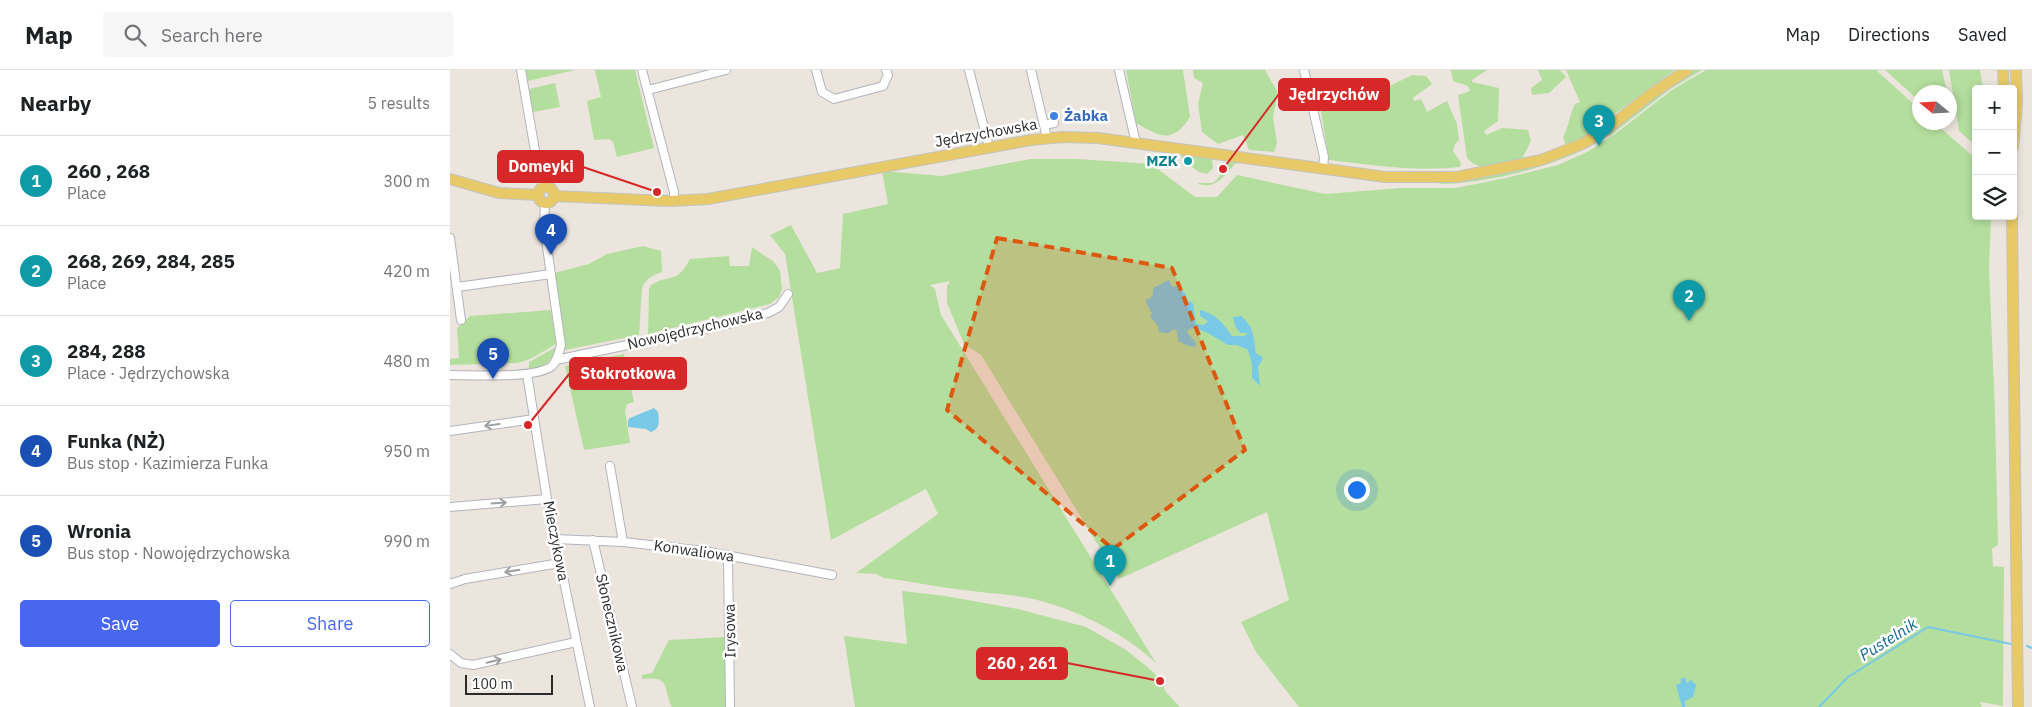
<!DOCTYPE html>
<meta charset="utf-8">
<style>
:root{--surface:#fff;--page:#f6f6f6;--text:#202124;--muted:#757577;--line:#e0e0e0;--accent:#4867ee}
body{margin:0;font-family:"IBM Plex Sans",sans-serif;background:var(--page);color:var(--text)}
.controls{position:absolute;right:15px;top:15px;display:grid;overflow:hidden;border-radius:5px;box-shadow:0 2px 8px #0003}
.controls button{width:45px;height:45px;display:grid;place-items:center;padding:0;border:0;border-bottom:1px solid var(--line);background:var(--surface);color:var(--text);font:25px sans-serif}
.compass{position:absolute;left:1462px;top:15px;width:45px;height:45px;border-radius:50%;background:var(--surface);box-shadow:0 2px 8px #0003;rotate:288deg}
.scale{position:absolute;left:15px;bottom:12px;width:88px;box-sizing:border-box;padding-left:5px;border:2px solid #2a2a2a;border-top:0;font-size:14px;line-height:18px;white-space:nowrap;color:#2a2a2a;-webkit-text-stroke:4px #fff;paint-order:stroke}
.you{position:absolute;left:906px;top:419px;width:18px;height:18px;margin:-12px;border:4px solid #fff;border-radius:50%;background:#1a73e8;box-shadow:0 0 0 8px #1a73e833}
.badge{display:grid;place-items:center;width:32px;height:32px;border-radius:50%;background:var(--accent);color:#fff;font-size:16px;font-weight:700}
.pin{position:absolute;translate:-50% -41px;filter:drop-shadow(0 1px 2px #0008)}
.pin::after{content:'';position:absolute;top:26px;width:18px;height:15px;background:inherit;clip-path:polygon(0 0,100% 0,50% 100%)}
.list{margin:0;padding:0;list-style:none}
h2{display:flex;justify-content:space-between;align-items:center;height:65px;margin:0;padding:0 20px;font-size:21px}
h2 small{font-size:16px;font-weight:400;color:var(--muted)}
.list li{display:grid;grid-template-columns:32px 1fr auto;gap:15px;align-items:center;box-sizing:border-box;height:90px;padding:0 20px;border-top:1px solid var(--line)}
.list b{display:block;font-size:19px;white-space:nowrap}
.list p{margin:0;font-size:16px;white-space:nowrap;color:var(--muted)}
.list em{font-size:16px;font-style:normal;color:var(--muted)}
.actions{display:flex;gap:10px;padding:15px 20px}
.actions a{flex:1;padding:11px 0;border:1px solid var(--accent);border-radius:5px;text-align:center;font-size:18px;color:var(--accent)}
.actions .main{background:var(--accent);color:#fff}
.icon{flex:none;width:28px;height:28px;fill:none;stroke:currentColor;stroke-width:2;stroke-linecap:round;stroke-linejoin:round}
.map{position:relative;flex:none;width:1582px;height:637px;overflow:hidden}
header{display:flex;align-items:center;gap:30px;box-sizing:border-box;height:70px;padding:0 25px;background:var(--surface);border-bottom:1px solid var(--line)}
header strong{font-size:24px}
nav{display:flex;gap:28px;margin-inline-start:auto;font-size:18px}
.search{width:350px;height:45px;background:var(--page);display:flex;align-items:center;gap:12px;box-sizing:border-box;padding:0 18px;border-radius:5px;color:var(--muted);font-size:19px}
main{display:flex}
aside{flex:1;background:var(--surface)}
.map>svg:first-child{display:block}
.green{fill:#b4de9e}
.water{fill:#77c9e6}
.lines{fill:none;stroke-linecap:round;stroke-linejoin:round}
.stream{stroke:#77c9e6;stroke-width:2}
.minor-casing{stroke:#b1b4bd;stroke-width:10}
.major-casing{stroke:#c3c3c3;stroke-width:12}
.minor{stroke:#fff;stroke-width:8}
.major{stroke:#e7c967;stroke-width:10}
.oneway{stroke:#9f9f9f}
.marked{fill:#de570e;fill-opacity:0.2;stroke:#de570e;stroke-width:4;stroke-dasharray:10 6;stroke-linejoin:round}
.shop-dot{fill:#3f7fe0;stroke:#fff;stroke-width:2}
.culture-dot{fill:#0f9aa8;stroke:#fff;stroke-width:2}
.labels{text-anchor:middle;stroke-width:5;stroke-linejoin:round;paint-order:stroke}
.shop-label{font-size:15px;font-weight:bold;fill:#366cbe;stroke:#fff;text-anchor:start}
.street-label{font-size:15px;fill:#2a2a2a;stroke:#fff}
.culture-label{font-size:15px;font-weight:bold;fill:#0d838f;stroke:#fff;text-anchor:end}
.water-label{font-size:16px;font-style:italic;fill:#166892;stroke:#fff}
.leader{fill:none;stroke:#d62828;stroke-width:2}
.callout-dot{fill:#d62828;stroke:#fff;stroke-width:2}
.callout{fill:#d62828;stroke:#d62828;stroke-width:2}
.callout-label{font-size:16px;text-anchor:middle;font-weight:bold;fill:#fff}
</style>
<header>
<strong>Map</strong>
<div class="search"><svg class="icon" aria-label="search" viewBox="0 0 24 24"><circle cx="10" cy="10" r="6"/><path d="M15 15l6 6"/></svg>Search here</div>
<nav><a>Map</a><a>Directions</a><a>Saved</a></nav>
</header>
<main>
<aside>
<h2>Nearby<small>5 results</small></h2>
<ul class="list">
<li><span class="badge" style="background:#0f9aa8">1</span><div><b>260 , 268</b><p>Place</p></div><em>300 m</em></li>
<li><span class="badge" style="background:#0f9aa8">2</span><div><b>268, 269, 284, 285</b><p>Place</p></div><em>420 m</em></li>
<li><span class="badge" style="background:#0f9aa8">3</span><div><b>284, 288</b><p>Place · Jędrzychowska</p></div><em>480 m</em></li>
<li><span class="badge" style="background:#1a4fb4">4</span><div><b>Funka (NŻ)</b><p>Bus stop · Kazimierza Funka</p></div><em>950 m</em></li>
<li><span class="badge" style="background:#1a4fb4">5</span><div><b>Wronia</b><p>Bus stop · Nowojędrzychowska</p></div><em>990 m</em></li>
</ul>
<div class="actions"><a class="main">Save</a><a>Share</a></div>
</aside>
<div class="map">
<svg width="1582" height="637" viewBox="0 0 1582 637">
<rect width="100%" height="100%" fill="#ebe5dd"/>
<path class="green" d="M76,0H125L78,11Z
M145,0H185L204,78L167,87L163,72L159,69L144,70L137,31L151,27Z
M676,0H733L740,47C723,74 710,67 686,53Z
M743,0H815L828,23L823,47L827,73L824,82L799,80L793,65L768,74L752,62L748,34L753,13L744,8Z
M1001,0H1037L1022,10V12L1049,18L1048,51L1034,61L1036,65L1052,58L1078,60L1081,71L1072,89C1053,94 1032,105 1017,88L1008,25L1020,21L1018,16L1003,11Z
M1088,0H1110L1116,7L1099,23L1082,25L1081,18L1092,10Z
M1116,0H1225L1144,59L1133,69L1115,74L1113,67C1119,57 1119,45 1125,34L1130,32Z
M1242,0H1252L1219,20L1161,65L1152,68L1220,14Z
M1256,0H1426L1469,39L1470,52L1485,53L1526,89V146H1541L1539,198L1545,343L1548,475L1542,479L1543,496L1554,497L1553,636L1530,632L1532,637H849L806,582L791,552L839,530L817,442L669,509L531,285L514,274L497,233V216L500,211L480,215L485,219L491,245L706,593C673,562 622,537 578,528C554,523 530,523 506,519C482,516 458,511 434,508L426,504L406,503L488,444L476,419L381,470L335,184L320,165L341,155L367,203L390,198L393,144L438,134L432,101L492,106L580,89H628L701,94L745,127H767L787,105L875,124L951,118H1006L1056,108L1108,95L1139,81L1165,64L1222,20Z
M1435,0H1492L1497,22H1470L1469,31Z
M1499,0H1530L1533,19H1526V76L1509,61Z
M962,5L976,6L982,14L963,28L964,31L971,29L977,42L997,31L1007,54L1009,70L1005,74L1003,81L1011,93L1010,97C966,102 923,95 879,90L871,41L876,36L922,25Z
M105,13L110,37L83,42L79,19Z
M1143,72H1148C1104,97 1040,113 989,114L991,111Z
M730,84L760,87L762,90L763,98L757,104L749,102L742,97L745,92L737,86L733,90Z
M781,90L862,100L861,103L789,93L785,94C774,106 765,121 747,113H763C774,105 769,98 781,90Z
M193,176L211,181L212,202C203,205 195,209 192,218L189,265L115,280L104,203L139,194L157,184Z
M302,177L324,192L330,201L332,219L329,227L320,234L198,264L199,219L201,215C221,203 226,215 240,189L279,186L280,196H299Z
M101,240L106,274C93,281 80,291 66,293L0,295V289L9,288L7,258L20,246Z
M106,277C102,292 94,298 79,299V292Z
M174,284L184,332L177,334L175,341L180,373L134,380L115,296Z
M452,521L495,526L568,539L636,557L676,580L695,595L712,610L715,621L730,637H405L394,566L457,574Z
M277,567L278,637H222C212,617 222,606 192,609V605L202,603L219,570Z"/>
<path class="water" d="M719,210L722,217L728,216L735,223L738,231L743,233L746,254L754,255L758,251L750,246V240C766,244 773,253 782,266H794L798,263H790L785,256L783,247L791,246C805,257 803,268 806,283L813,288L808,297L810,316L802,308V294L798,280L787,275H778L756,262L745,258L739,259L737,262L746,273L745,277L738,276L728,271L727,261L723,259L719,263H713L708,261V256L700,246L702,244L696,232L697,228L699,230L703,224V218Z
M204,338L208,342C209,350 211,359 201,362L196,359L178,357V350L180,348Z
M1231,608H1236V613L1241,610L1246,615L1243,627L1235,631V637H1232L1226,615L1231,613Z"/>
<g class="lines">
<path class="stream" d="M1577,576L1582,578
M1369,637L1398,607L1478,557L1561,574"/>
<g class="minor-casing">
<path id="minor" d="M71,0L87,92L95,117
M192,0L224,122V131
M366,0L372,22L384,29L433,16L438,5L436,0
M519,0L539,77
M581,0L597,68
M669,0L686,73
M854,0L874,87L873,98
M198,20L276,0
M594,55L604,53
M0,168L11,250
M7,217L101,204
M106,290L282,253L318,243L329,237L338,224
M77,304L97,429L140,637
M0,305C22,305 86,309 102,296C107,291 109,282 111,275L94,156L95,133
M0,361L84,349
M160,396L173,472
M0,437L97,429
M105,469L173,472L254,481L382,505
M143,470L182,637
M278,486L280,637
M0,514L15,509L110,493
M0,584L11,593L23,595L126,572"/>
</g>
<g class="major-casing">
<path id="major" d="M1553,0L1554,19
M1563,77L1567,34L1566,0
M0,109L49,123L89,125
M88 125a8 8 0 1 1 16 0a8 8 0 1 1-16 0Z
M104,126L219,131L258,129L581,70L612,67L648,68L935,107H1007L1091,90L1132,74L1153,62L1201,24L1237,0
M1562,146L1568,637"/>
</g>
<use href="#minor" class="minor"/>
<use href="#major" class="major"/>
</g>
<defs><path id="oneway-shaft" d="M-6 0H5M1.5-3L5.5 0L1.5 3" fill="none" stroke-width="1.6" stroke-linecap="round" stroke-linejoin="round" transform="scale(1.25)"/></defs>
<g class="oneway">
<use href="#oneway-shaft" transform="translate(42 355) rotate(172)"/>
<use href="#oneway-shaft" transform="translate(49 433) rotate(-4)"/>
<use href="#oneway-shaft" transform="translate(62 501) rotate(171)"/>
<use href="#oneway-shaft" transform="translate(44 591) rotate(-13)"/>
</g>
<path class="marked" d="M547,168L722,198L795,380L663,479L497,340Z"/>
<circle class="shop-dot" cx="604" cy="46" r="5"/>
<circle class="culture-dot" cx="738" cy="91" r="5"/>
<g class="labels">
<g class="shop-label">
<text x="614" y="51">Żabka</text>
</g>
<g class="street-label">
<text transform="translate(536 63) rotate(-10)" y="5">Jędrzychowska</text>
<text transform="translate(245 259) rotate(-13)" y="5">Nowojędrzychowska</text>
<text transform="translate(106 471) rotate(79)" y="5">Mieczykowa</text>
<text transform="translate(244 481) rotate(8)" y="5">Konwaliowa</text>
<text transform="translate(162 553) rotate(77)" y="5">Słonecznikowa</text>
<text transform="translate(280 561) rotate(-91)" y="5">Irysowa</text>
</g>
<g class="culture-label">
<text x="728" y="96">MZK</text>
</g>
<g class="water-label">
<text transform="translate(1438 569) rotate(-32)" y="6">Pustelnik</text>
</g>
</g>
<path class="leader" d="M773 99L829 24M207 122L133 97M78 355L120 303M710 611L617 593"/>
<g class="callout-dot">
<circle cx="773" cy="99" r="5"/>
<circle cx="207" cy="122" r="5"/>
<circle cx="78" cy="355" r="5"/>
<circle cx="710" cy="611" r="5"/>
</g>
<g class="callout">
<rect x="829" y="9" width="110" height="31" rx="5"/>
<rect x="48" y="81" width="85" height="31" rx="5"/>
<rect x="120" y="288" width="116" height="31" rx="5"/>
<rect x="527" y="578" width="90" height="31" rx="5"/>
</g>
<g class="callout-label">
<text x="884" y="30">Jędrzychów</text>
<text x="91" y="102">Domeyki</text>
<text x="178" y="309">Stokrotkowa</text>
<text x="572" y="599">260 , 261</text>
</g>
</svg>
<div class="controls">
<button>+</button>
<button>−</button>
<button><svg class="icon" aria-label="layers" viewBox="0 0 24 24"><path d="M12 4l9 5-9 5-9-5zM3 14l9 5 9-5"/></svg></button>
</div>
<svg class="compass" viewBox="-18 -18 36 36"><path d="M0-13l5 13h-10z" fill="#e53935"/><path d="M0 13l5-13h-10z" fill="#757577"/></svg>
<div class="scale">100 m</div>
<div class="you"></div>
<div class="pin badge" style="left:660px;top:516px;background:#0f9aa8">1</div>
<div class="pin badge" style="left:1239px;top:251px;background:#0f9aa8">2</div>
<div class="pin badge" style="left:1149px;top:76px;background:#0f9aa8">3</div>
<div class="pin badge" style="left:101px;top:185px;background:#1a4fb4">4</div>
<div class="pin badge" style="left:43px;top:309px;background:#1a4fb4">5</div>
</div>
</main>
